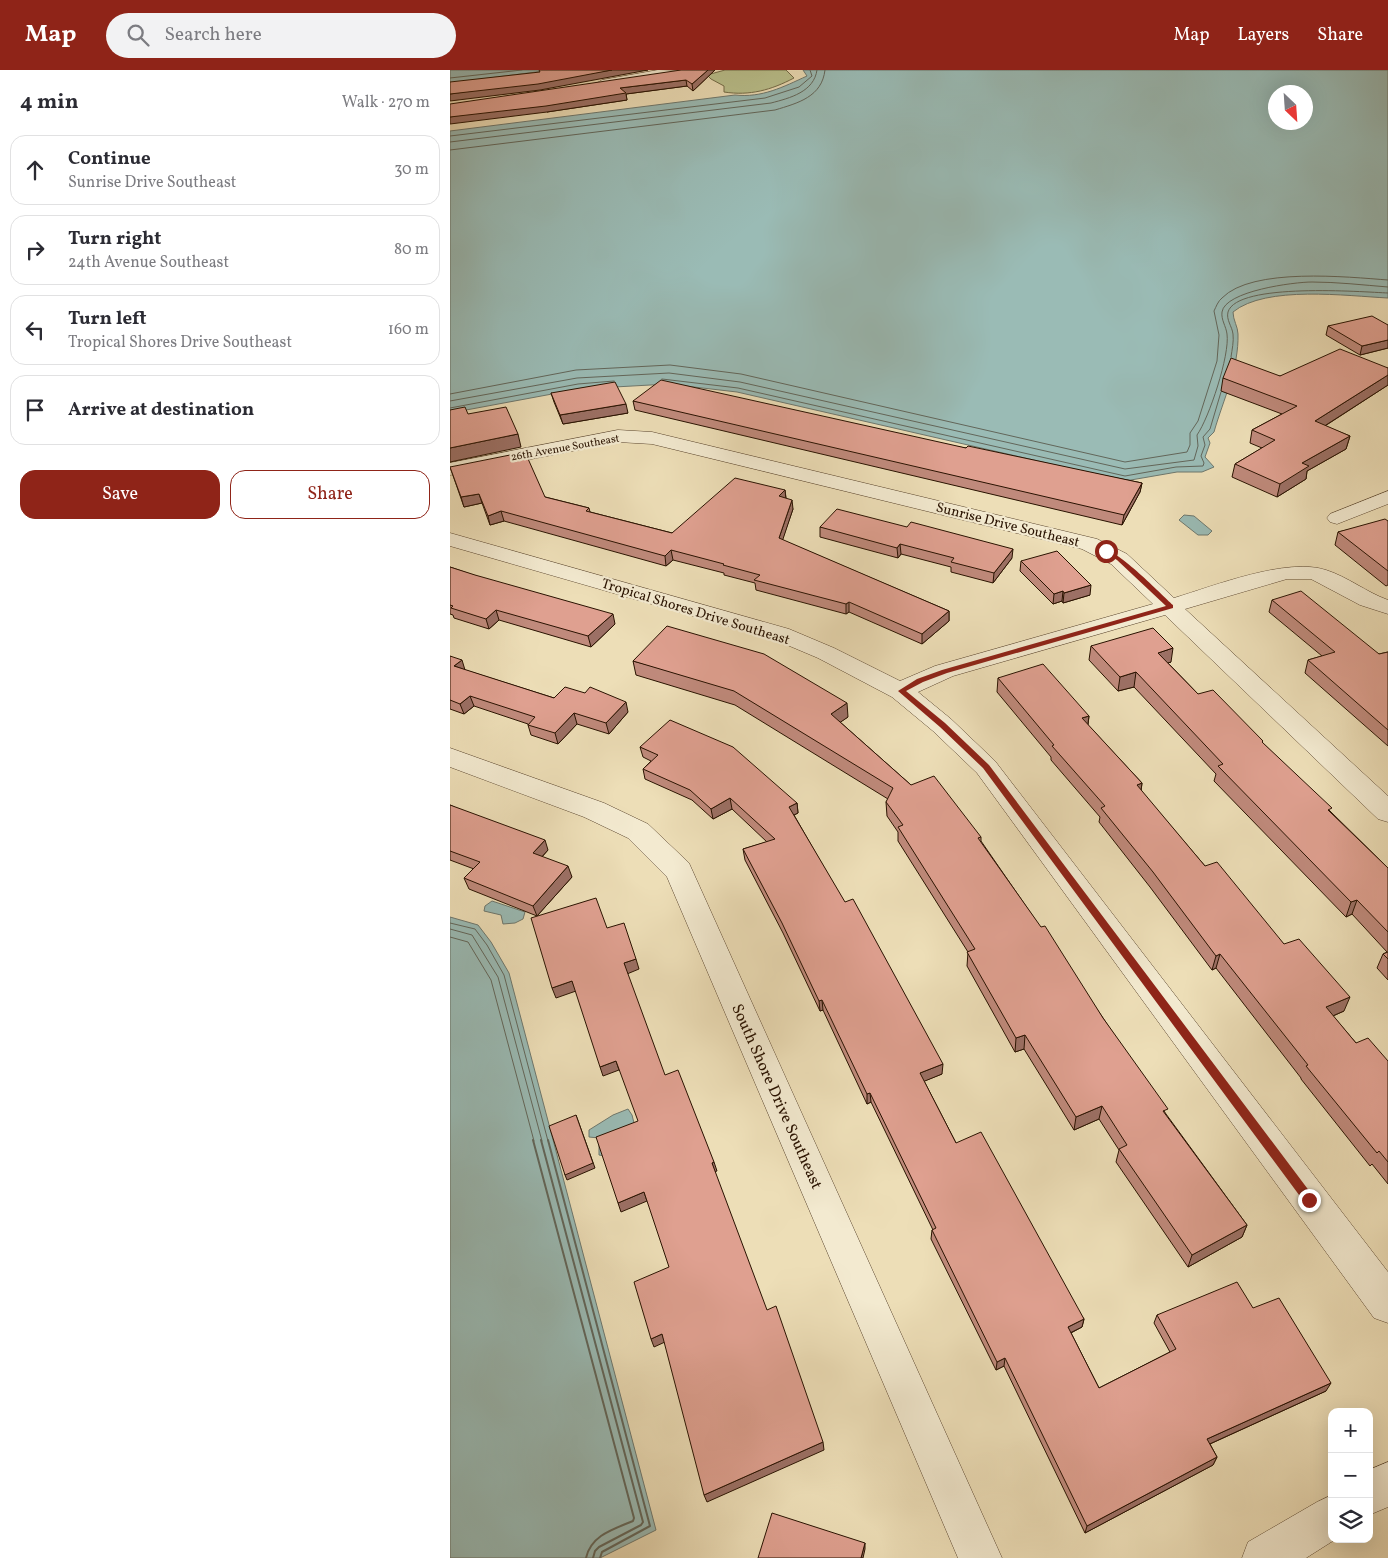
<!DOCTYPE html>
<meta charset="utf-8">
<style>
:root{--surface:#fff;--page:#f2f2f3;--text:#2b2b33;--muted:#7c7c81;--line:#e1e1e2;--accent:#8f2418}
body{margin:0;font-family:Vollkorn,serif;background:var(--page);color:var(--text)}
.controls{position:absolute;right:15px;bottom:15px;display:grid;overflow:hidden;border-radius:10px;box-shadow:0 5px 20px #0002}
.controls button{width:45px;height:45px;display:grid;place-items:center;padding:0;border:0;border-bottom:1px solid var(--line);background:var(--surface);color:var(--text);font:25px sans-serif}
.compass{position:absolute;left:818px;top:15px;width:45px;height:45px;border-radius:50%;background:var(--surface);box-shadow:0 5px 20px #0002;rotate:155deg}
.stop{position:absolute;width:15px;height:15px;margin:-11px;border:4px solid #8f2418;border-radius:50%;background:#fff}
.stop.end{background:#8f2418;border-color:#fff;box-shadow:0 1px 5px #0008}
.list{margin:0;padding:0;list-style:none}
h2{display:flex;justify-content:space-between;align-items:center;height:65px;margin:0;padding:0 20px;font-size:21px}
h2 small{font-size:16px;font-weight:400;color:var(--muted)}
.list li{display:grid;grid-template-columns:32px 1fr auto;gap:15px;align-items:center;box-sizing:border-box;height:70px;margin:0 10px 10px;padding:0 10px;border:1px solid var(--line);border-radius:15px}
.list b{display:block;font-size:19px;white-space:nowrap}
.list p{margin:0;font-size:16px;white-space:nowrap;color:var(--muted)}
.list em{font-size:16px;font-style:normal;color:var(--muted)}
.actions{display:flex;gap:10px;padding:15px 20px}
.actions a{flex:1;padding:11px 0;border:1px solid var(--accent);border-radius:15px;text-align:center;font-size:18px;color:var(--accent)}
.actions .main{background:var(--accent);color:#fff}
.icon{flex:none;width:28px;height:28px;fill:none;stroke:currentColor;stroke-width:2;stroke-linecap:round;stroke-linejoin:round}
.map{position:relative;flex:none;width:938px;height:1488px;overflow:hidden}
header{display:flex;align-items:center;gap:30px;box-sizing:border-box;height:70px;padding:0 25px;background:var(--accent);color:#fff}
header strong{font-size:24px}
nav{display:flex;gap:28px;margin-inline-start:auto;font-size:18px}
.search{width:350px;height:45px;background:var(--page);display:flex;align-items:center;gap:12px;box-sizing:border-box;padding:0 18px;border-radius:28px;color:var(--muted);font-size:19px}
main{display:flex}
aside{flex:1;background:var(--surface)}
.map>svg:first-child{display:block}
.green{fill:#bac18d;stroke:#726a46}
.water{fill:#9abbb5;stroke:#6d776d;fill-rule:evenodd}
.lines{fill:none;stroke-linecap:round;stroke-linejoin:round}
.shore-far1{stroke:#62665a;stroke-width:1}
.shore{stroke:#62665a;stroke-width:2}
.minor-casing{stroke:#5a452e;stroke-width:1}
.minor{fill:#f3ead0;fill-rule:evenodd}
.wall{fill:#c08a7c;stroke:#291200}
.shaded-wall{fill:#9c7065;stroke:#291200}
.building{fill:#dfa090;stroke:#291200}
.route{fill:#8f2418}
.labels{text-anchor:middle;stroke-width:4.5;stroke-linejoin:round;paint-order:stroke}
.far-street-label{font-size:11px;fill:#291200;stroke:#f3ead0}
.street-label{font-size:14px;fill:#291200;stroke:#f3ead0}
.near-street-label{font-size:16px;fill:#291200;stroke:#f3ead0}
</style>
<header>
<strong>Map</strong>
<div class="search"><svg class="icon" aria-label="search" viewBox="0 0 24 24"><circle cx="10" cy="10" r="6"/><path d="M15 15l6 6"/></svg>Search here</div>
<nav><a>Map</a><a>Layers</a><a>Share</a></nav>
</header>
<main>
<aside>
<h2>4 min<small>Walk · 270 m</small></h2>
<ul class="list">
<li><svg class="icon" aria-label="ahead" viewBox="0 0 24 24"><path d="M12 20V5M6 11l6-6 6 6"/></svg><div><b>Continue</b><p>Sunrise Drive Southeast</p></div><em>30 m</em></li>
<li><svg class="icon" aria-label="right" viewBox="0 0 24 24"><path d="M7 20v-9h11M14 6l5 5-5 5"/></svg><div><b>Turn right</b><p>24th Avenue Southeast</p></div><em>80 m</em></li>
<li><svg class="icon" aria-label="left" viewBox="0 0 24 24"><path d="M17 20v-9H6M10 6l-5 5 5 5"/></svg><div><b>Turn left</b><p>Tropical Shores Drive Southeast</p></div><em>160 m</em></li>
<li><svg class="icon" aria-label="arrive" viewBox="0 0 24 24"><path d="M6 21V4h12l-3 4 3 4H6"/></svg><div><b>Arrive at destination</b></div></li>
</ul>
<div class="actions"><a class="main">Save</a><a>Share</a></div>
</aside>
<div class="map">
<svg width="938" height="1488" viewBox="0 0 938 1488">
<rect width="100%" height="100%" fill="#eddeb7"/>
<filter id="stains"><feTurbulence type="fractalNoise" baseFrequency=".004" numOctaves="4"/><feColorMatrix values="0 0 0 0 .2 0 0 0 0 .09 0 0 0 0 .02 0 0 0 .5 -.17"/></filter>
<radialGradient id="worn" r=".72"><stop offset=".6" stop-color="#630" stop-opacity="0"/><stop offset="1" stop-color="#630" stop-opacity=".3"/></radialGradient>
<path class="green" d="M275,0H336L344,8C321,20 300,26 274,22V16L261,9L257,5Z"/>
<path class="water" d="M0,0H102L0,13Z
M353,0H938V228C897,226 816,215 783,242C783,250 788,257 788,264C789,298 773,330 764,362L758,368L760,373L755,387L764,397L752,402H727L675,411L287,322L218,314L129,319L0,343V61L285,25C312,28 333,17 357,6ZM826,22H856V52H826Z
M734,445L744,446L762,461L758,465H748L729,450Z
M42,831L75,842L73,849L65,853L53,854L51,845L34,841L35,836Z
M0,847L28,855L41,872L59,903L206,1460L150,1488H0Z
M178,1039L182,1045L184,1053L155,1086L149,1085V1068L139,1067V1060L163,1045Z"/>
<g class="lines">
<path class="shore-far1" d="M0,8L72,0
M0,66L315,28L349,17L362,6L360,0
M0,72L321,33C340,28 364,22 367,0
M0,80L325,40C348,33 372,27 375,0
M781,287C782,280 784,271 783,264C782,256 776,250 778,242C787,212 913,222 938,223
M212,309L288,318L675,406L726,397L753,396L754,393L751,386L755,375L753,367L760,359L771,322
M0,324L126,300L220,295L291,304L675,392L737,382L740,375V363L748,351L767,291L769,265L764,241C766,237 768,231 772,228C802,197 898,207 938,210
M0,331L127,308L219,303L290,312L675,399L744,390L748,376L747,365C759,348 780,285 777,264C776,256 771,250 772,242C775,221 844,212 862,212C887,212 913,215 938,217
M0,338L128,314L164,311
M0,853L25,859L37,875L54,905L98,1071
M0,859L22,865L48,907L92,1071
M0,867L18,872L41,910L84,1071"/>
<path class="shore" d="M83,1070L184,1448L183,1451C164,1459 141,1465 136,1488
M91,1070L193,1452L191,1455L149,1477L145,1481L143,1488
M98,1070L200,1456L152,1482L150,1488"/>
<g class="minor-casing">
<path id="minor" d="M208,0L240,1L235,4L209,6L152,16L147,13L152,10Z
M168,360L202,362L647,469L677,484L724,528C764,516 837,487 876,500C898,507 916,522 938,530V544L910,535L861,509H837L735,539L938,726V752L928,749L715,545L503,606L468,622L501,649L545,691L938,1202V1253L924,1248L527,703L483,661L442,627L368,588L323,569L0,476V463L339,559L384,578L450,611L485,596L703,534L661,494L632,479L202,374L168,372L0,405V393Z
M938,421V434L887,454L880,452L877,448L880,444Z
M0,678L154,733L198,754L239,793L552,1488H508L217,807L178,768L134,747L0,697Z
M938,1392V1437L919,1445V1400Z
M882,1425V1469H886L856,1488H792L798,1472L867,1432Z"/>
</g>
<use href="#minor" class="minor"/>
</g>
<path class="wall" d="M231,0H265L243,21L237,16L176,24L177,30L97,42Z
M938,255V278L910,285L876,265L878,256Z
M938,298V315L875,356L900,366L896,379L857,401L856,409L827,427L782,407L785,394L812,378L800,373L802,360L832,344L771,321L773,308L830,306Z
M101,323L178,343L113,354L104,332Z
M183,331L516,378L692,413L690,422L672,455L185,340Z
M0,397L95,427L139,438L140,442L222,463L335,420L336,428L343,439L332,470L499,541V551L472,574L399,542L396,544L306,520L305,513L274,505V503L223,490L216,496L54,451L40,455L32,433L14,437Z
M938,451V515L936,516L885,475L888,462Z
M370,457L562,488L543,513L501,502V497L451,484L448,488L370,467Z
M571,491L640,525L613,533L612,531L603,534L570,501Z
M0,497L165,554L141,577L49,550L39,559L4,548L3,545L0,544Z
M822,530L929,584L938,582V676L855,603L858,590L872,586L819,542Z
M641,576L721,592L718,593L748,624L813,673L881,742L938,798V910L927,898L933,884L937,882L902,844L896,847L764,711L766,704L684,617L668,621L639,590Z
M0,586L15,600L104,628L178,642L159,664L127,654L108,674L81,665L78,655V654L24,636L14,644L0,639Z
M183,591L398,647L390,652L461,715L531,767V771L653,948L716,1044L797,1155L792,1167L738,1197L666,1092L669,1080L649,1049L624,1060L574,979L565,982L517,896L518,882L448,771V762L437,746L436,732L438,729L285,635L186,605Z
M548,608L639,646L638,655L692,713L691,721L755,796L834,874L894,941L883,946L906,973L938,991V1114L922,1094L920,1096L851,1009V1008L766,898L762,900L700,817L649,752L650,747L601,690V687L547,622Z
M190,677L347,733L348,743L344,745L492,1004L474,1011L506,1073L634,1249L632,1257L621,1263L649,1318L720,1282L704,1253L707,1245L803,1238L876,1321L760,1374L767,1387L763,1395L635,1463L554,1296L546,1300L481,1169L482,1160H483L421,1032L417,1034L373,940L370,941L333,863L295,790L293,779L317,772L282,739L263,749L242,730L195,709L193,699L201,691L193,687Z
M0,735L98,780L92,787L122,807L87,846L19,819L14,808L24,799L0,790Z"/>
<path class="shaded-wall" d="M162,0H198L90,20L0,31V24Z
M258,0H265L243,21L242,14Z
M236,10L237,16L176,24L177,30L97,42L0,54V47L170,18Z
M938,270V278L910,285L912,276Z
M938,305V315L862,364L865,351Z
M176,334L178,343L113,354L110,345Z
M68,364L71,377L0,392V378Z
M900,366L896,379L857,401L856,409L827,427L830,414L852,393Z
M692,413L690,422L672,455L674,445Z
M335,420L336,430L329,426Z
M29,424L32,433L14,437L11,427Z
M342,430L343,439L330,478L329,468Z
M51,441L54,451L40,455L38,446Z
M450,474L451,484L448,488L447,478Z
M563,479L562,488L543,513L544,503Z
M221,480L223,490L216,496L215,486Z
M641,515L640,525L613,533L614,523Z
M613,521L612,531L603,534L604,524Z
M399,532V542L396,544V534Z
M46,540L49,550L39,559L36,549Z
M499,541V551L472,574V564Z
M163,544L165,554L141,577L138,566Z
M723,578L721,592L705,597L708,583Z
M12,590L15,600L4,596Z
M686,602L684,617L668,621L670,607Z
M20,626L24,636L14,644L10,634Z
M176,632L178,642L159,664L156,653Z
M397,633L398,647L382,658L381,644Z
M124,643L127,654L108,674L105,663Z
M639,646L637,660L632,648Z
M692,713L690,728L687,715Z
M280,728L282,739L263,749L261,739Z
M347,733L348,743L340,747L339,737Z
M95,770L98,780L86,793L83,783Z
M118,796L122,807L87,846L83,836Z
M907,830L902,844L896,847L901,832Z
M770,884L766,898L762,900L766,886Z
M186,889L189,899L177,904L174,893Z
M122,911L126,921L106,928L102,918Z
M900,927L894,941L871,951L876,937Z
M372,930L373,940L370,941L369,931Z
M575,965L574,979L565,982L566,968Z
M166,991L169,1000L153,1006L150,997Z
M493,994L492,1004L470,1013V1003Z
M420,1023L421,1032L417,1034V1024Z
M652,1036L649,1049L624,1060L626,1047Z
M126,1045L145,1098L117,1110L115,1105Z
M264,1092L267,1101L264,1102L262,1093Z
M194,1122L197,1131L171,1142L168,1133Z
M797,1155L792,1167L738,1197L742,1185Z
M634,1249L632,1257L616,1265L618,1257Z
M212,1264L215,1272L204,1277L201,1269Z
M555,1288L554,1296L546,1300L547,1292Z
M881,1313L876,1321L753,1377L757,1369Z
M373,1372L374,1380L257,1432L254,1425Z
M767,1387L763,1395L635,1463L637,1456Z
M415,1473V1479L413,1488H411Z"/>
<path class="building" d="M89,0H162L88,14L0,24V12L90,2Z
M231,0H258L242,14L236,10L170,18L176,23L96,36L0,47V34Z
M922,246L938,255V270L912,276L878,256Z
M890,279L938,298V305L865,351L900,366L852,393L859,396L830,414L785,394L825,370L802,360L847,336L773,308L781,288L830,306Z
M211,310L516,378L518,376L692,413L674,445L183,331Z
M165,312L176,334L110,345L101,323Z
M15,337L18,344L56,337L68,364L0,378V340Z
M75,382L95,427L139,438L136,441L222,463L285,408L335,420L329,426L342,430L329,468L499,541L472,564L399,532L396,534L304,510L310,505L273,495L274,494L221,480L215,486L51,441L38,446L29,424L11,427L0,397Z
M387,439L457,457L461,452L563,479L544,503L501,492L504,488L450,474L447,478L370,457Z
M935,449L938,451V501L888,462Z
M607,481L641,515L614,523L613,521L604,524L571,491Z
M0,497L25,505L163,544L138,566L46,540L36,549L1,538L3,536L0,535Z
M851,521L929,584L938,582V660L858,590L885,582L822,530Z
M217,556L314,584L397,633L381,644L461,715L484,706L531,767L528,768L591,857L595,856L653,948L718,1039L713,1041L797,1155L742,1185L669,1079L677,1075L652,1036L626,1047L575,965L566,968L517,882L525,879L448,757L453,755L436,732L443,718L284,621L183,591Z
M703,558L723,578L708,583L748,624L763,620L813,671L812,672L882,738L878,740L938,798V862L907,830L901,832L768,696L773,694L686,602L670,607L641,576Z
M0,586L12,590L4,596L104,628L115,617L135,623L140,617L176,632L156,653L124,643L105,663L78,655L85,647L20,626L10,634L0,630Z
M593,594L639,646L632,648L692,713L687,715L755,796L767,792L834,874L849,869L900,927L876,937L906,973L918,968L938,991V1092L929,1081L927,1083L856,996L858,995L770,884L766,886L703,802L651,738L655,736L602,676L604,675L548,608Z
M220,650L283,677L347,733L339,737L395,832L403,829L493,994L470,1003L506,1073L531,1062L634,1249L618,1257L649,1318L726,1279L707,1245L787,1212L803,1238L829,1228L881,1313L757,1369L767,1387L637,1456L555,1288L547,1292L482,1160L486,1158L420,1023L417,1024L372,930L369,931L332,853L293,779L325,769L280,728L261,739L240,720L193,699L208,685L190,677Z
M0,735L95,770L83,783L118,796L83,836L14,808L30,792L0,781Z
M146,828L157,858L174,853L186,889L174,893L215,1005L228,1000L264,1092L262,1093L317,1240L326,1236L373,1372L254,1425L212,1264L201,1269L184,1212L219,1197L194,1122L168,1133L146,1067L188,1051L166,991L150,997L122,911L102,918L81,848Z
M938,882V889L933,884Z
M126,1045L143,1093L115,1105L99,1056Z
M322,1443L415,1473L411,1488H308Z"/>
<path class="route" d="M654,480C667,479 711,524 723,535V538L497,603L473,612L456,621L495,653L539,695L863,1126L864,1130L863,1133L859,1135L855,1133L533,698L490,657L448,621L467,609L492,600L716,536L667,490L654,482Z"/>
<g class="labels">
<g class="far-street-label">
<text transform="translate(115 377) rotate(-10)" y="4">26th Avenue Southeast</text>
</g>
<g class="street-label">
<text transform="translate(558 454) rotate(14)" y="5">Sunrise Drive Southeast</text>
<text transform="translate(246 541) rotate(17)" y="5">Tropical Shores Drive Southeast</text>
</g>
<g class="near-street-label">
<text transform="translate(328 1026) rotate(66)" y="6">South Shore Drive Southeast</text>
</g>
</g>
<rect width="100%" height="100%" filter="url(#stains)"/>
<rect width="100%" height="100%" fill="url(#worn)"/>
</svg>
<div class="controls">
<button>+</button>
<button>−</button>
<button><svg class="icon" aria-label="layers" viewBox="0 0 24 24"><path d="M12 4l9 5-9 5-9-5zM3 14l9 5 9-5"/></svg></button>
</div>
<svg class="compass" viewBox="-18 -18 36 36"><path d="M0-13l5 13h-10z" fill="#e53935"/><path d="M0 13l5-13h-10z" fill="#7c7c81"/></svg>
<div class="stop" style="left:656px;top:481px"></div>
<div class="stop end" style="left:859px;top:1130px"></div>
</div>
</main>
